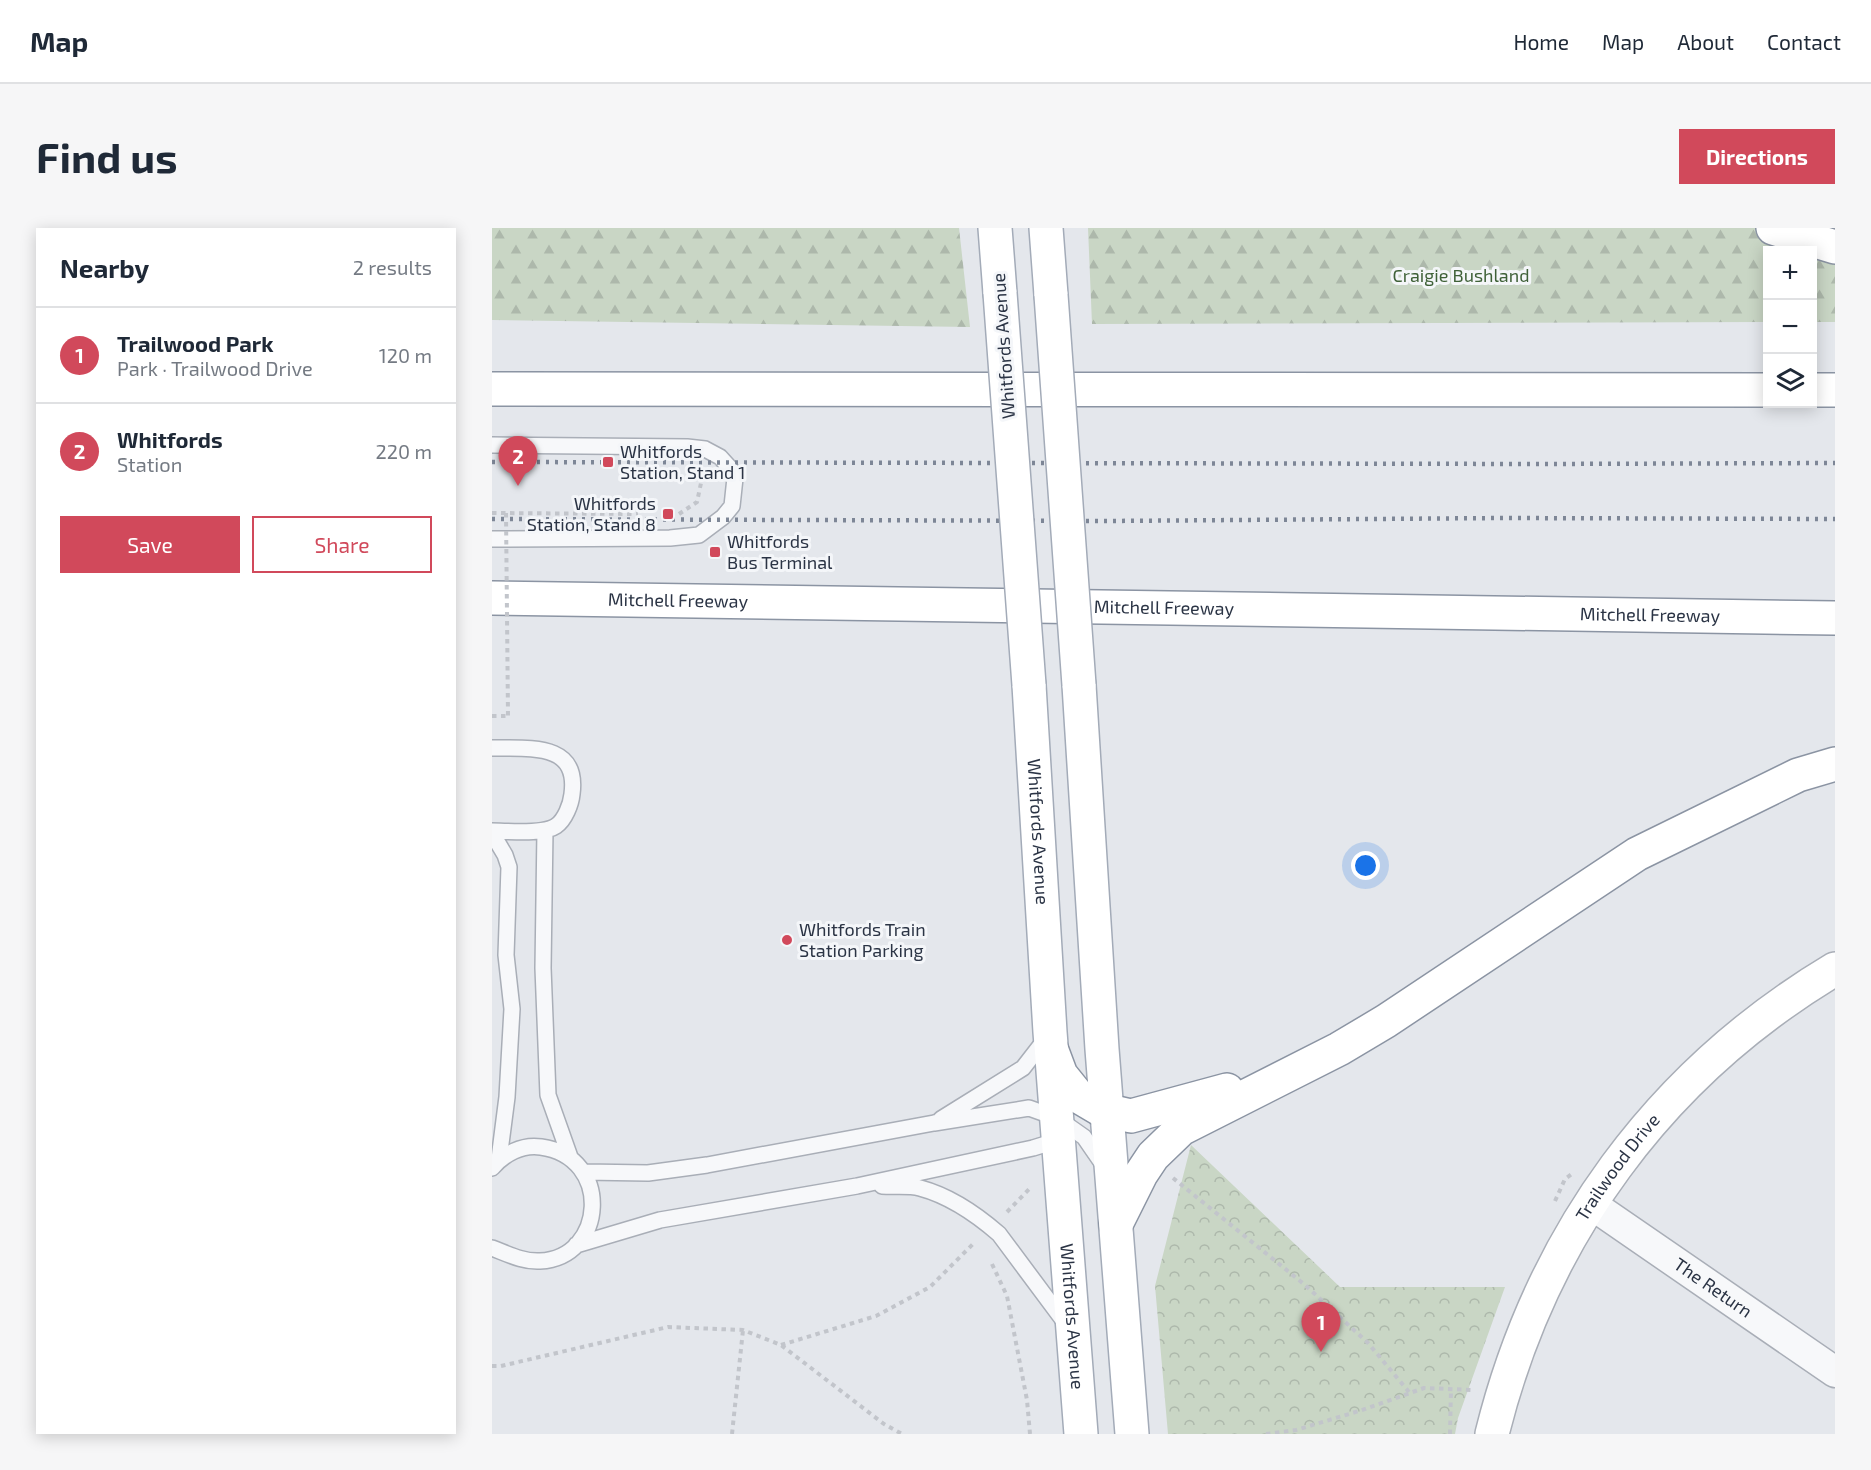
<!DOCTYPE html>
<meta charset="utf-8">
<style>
:root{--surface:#fff;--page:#f6f6f7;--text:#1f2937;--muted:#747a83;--line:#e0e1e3;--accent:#d1495b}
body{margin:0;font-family:"Exo 2",sans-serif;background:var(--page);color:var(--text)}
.controls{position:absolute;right:18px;top:18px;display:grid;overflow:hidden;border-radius:0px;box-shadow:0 3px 15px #0003}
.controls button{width:54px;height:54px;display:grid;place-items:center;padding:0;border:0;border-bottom:2px solid var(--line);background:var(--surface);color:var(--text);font:30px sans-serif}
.you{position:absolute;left:874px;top:638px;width:21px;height:21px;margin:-15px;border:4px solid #fff;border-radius:50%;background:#1a73e8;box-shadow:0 0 0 9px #1a73e833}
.badge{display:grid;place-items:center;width:39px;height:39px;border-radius:50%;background:var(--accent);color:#fff;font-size:20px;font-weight:700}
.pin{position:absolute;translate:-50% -50px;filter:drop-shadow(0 2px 3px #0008)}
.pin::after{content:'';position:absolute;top:32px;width:21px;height:18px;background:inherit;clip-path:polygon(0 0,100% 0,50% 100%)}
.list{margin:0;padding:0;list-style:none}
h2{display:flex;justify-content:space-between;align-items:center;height:78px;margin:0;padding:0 24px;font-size:26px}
h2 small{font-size:20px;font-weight:400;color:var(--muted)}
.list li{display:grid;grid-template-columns:39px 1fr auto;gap:18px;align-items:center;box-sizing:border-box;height:96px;padding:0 24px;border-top:2px solid var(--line)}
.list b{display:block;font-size:22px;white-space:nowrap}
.list p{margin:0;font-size:20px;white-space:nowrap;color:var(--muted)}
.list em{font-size:20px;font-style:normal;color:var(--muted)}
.actions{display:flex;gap:12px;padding:18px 24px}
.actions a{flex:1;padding:14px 0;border:2px solid var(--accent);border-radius:0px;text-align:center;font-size:21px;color:var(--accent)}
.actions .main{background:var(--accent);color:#fff}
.icon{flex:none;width:33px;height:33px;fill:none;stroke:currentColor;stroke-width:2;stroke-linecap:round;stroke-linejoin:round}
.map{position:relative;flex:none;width:1343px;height:1206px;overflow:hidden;border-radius:0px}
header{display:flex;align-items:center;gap:36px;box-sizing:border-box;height:84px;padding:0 30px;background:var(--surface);border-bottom:2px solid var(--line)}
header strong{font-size:28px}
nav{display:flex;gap:33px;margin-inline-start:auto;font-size:21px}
.intro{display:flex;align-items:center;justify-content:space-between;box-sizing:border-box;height:144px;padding:0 36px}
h1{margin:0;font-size:42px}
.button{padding:15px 27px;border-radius:0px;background:var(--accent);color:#fff;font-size:21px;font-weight:700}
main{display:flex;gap:36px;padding:0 36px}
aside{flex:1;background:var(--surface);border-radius:0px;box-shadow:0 3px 15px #0003}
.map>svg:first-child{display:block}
.forest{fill:url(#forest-firs)}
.park{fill:url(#park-crowns)}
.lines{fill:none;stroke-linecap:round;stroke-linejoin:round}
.lane-casing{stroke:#a9aeb7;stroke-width:18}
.street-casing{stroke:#a9aeb7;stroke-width:33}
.secondary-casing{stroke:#a9aeb7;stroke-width:36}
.primary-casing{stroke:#a3abb8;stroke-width:36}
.highway-casing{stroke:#8b94a3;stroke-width:36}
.path{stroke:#c2c5cb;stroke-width:4;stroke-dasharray:4.5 4.5;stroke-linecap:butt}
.lane{stroke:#f7f8fa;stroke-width:15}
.street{stroke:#f7f8fa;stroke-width:30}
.secondary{stroke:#fff;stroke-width:33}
.primary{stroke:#fff;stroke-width:33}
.highway{stroke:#fff;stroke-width:33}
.rail{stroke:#7d8696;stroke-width:4.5;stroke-dasharray:3 6;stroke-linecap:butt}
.primary-bridge-casing{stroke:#a3abb8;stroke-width:36;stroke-linecap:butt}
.path-bridge{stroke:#c2c5cb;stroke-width:4;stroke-dasharray:4.5 4.5;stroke-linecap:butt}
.primary-bridge{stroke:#fff;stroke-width:33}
.poi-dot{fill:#d1495b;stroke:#f4f6f9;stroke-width:2}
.labels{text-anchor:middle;stroke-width:6;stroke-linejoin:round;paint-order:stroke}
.park-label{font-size:18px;fill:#3f6138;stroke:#f4f6f9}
.street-label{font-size:18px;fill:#2b3445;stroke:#f4f6f9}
.poi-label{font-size:18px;fill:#2b3445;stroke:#f4f6f9;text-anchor:start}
</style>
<header>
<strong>Map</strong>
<nav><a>Home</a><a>Map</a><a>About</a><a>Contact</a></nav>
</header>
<div class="intro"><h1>Find us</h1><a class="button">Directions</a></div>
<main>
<aside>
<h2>Nearby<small>2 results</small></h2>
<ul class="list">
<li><span class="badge">1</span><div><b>Trailwood Park</b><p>Park · Trailwood Drive</p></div><em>120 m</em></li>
<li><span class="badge">2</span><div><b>Whitfords</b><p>Station</p></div><em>220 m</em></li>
</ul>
<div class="actions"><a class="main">Save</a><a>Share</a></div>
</aside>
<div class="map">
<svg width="1343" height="1206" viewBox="0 0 1343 1206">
<defs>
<pattern id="forest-firs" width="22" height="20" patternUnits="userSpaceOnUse" patternTransform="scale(1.5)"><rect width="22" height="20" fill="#c9d6c5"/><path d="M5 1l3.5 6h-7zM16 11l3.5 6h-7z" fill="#adb8ab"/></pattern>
<pattern id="park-crowns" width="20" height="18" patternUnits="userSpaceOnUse" patternTransform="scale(1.5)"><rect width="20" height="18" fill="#c9d6c5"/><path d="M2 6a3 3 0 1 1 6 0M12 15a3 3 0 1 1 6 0" fill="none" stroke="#adb8ab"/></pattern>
</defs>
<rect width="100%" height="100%" fill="#e4e7ec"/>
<path class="forest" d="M0,0H467L478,99L0,92Z
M596,0H1343V94H1321L1320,22H1276L1275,94L600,96Z"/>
<path class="park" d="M699,917L848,1059H1013L966,1190L963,1206H676L663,1058Z"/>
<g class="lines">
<g class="lane-casing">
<path id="lane" d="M0,217L195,219L213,221L228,229L238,240L243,250L240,278L231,289L207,307L178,310L0,311
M0,520C35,521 87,513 80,566C79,576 73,592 64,598C51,607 16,603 0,603
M53,602L51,740L56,867L78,929
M0,605L13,627L17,639L14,727L20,781L15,869L7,931
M449,891L531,840L555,809
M0,940C12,926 30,916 49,919C121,929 114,1030 48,1033C31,1034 16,1026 0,1020
M92,944L156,945L215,937L442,895L537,880L565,890L592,909L612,938
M390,958C402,959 417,957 428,960C458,968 484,986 507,1006L574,1096
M84,1017L168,992L365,958L541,920L570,911"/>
</g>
<g class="street-casing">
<g id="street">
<path id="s1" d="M1099,976L1343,1144"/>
</g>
</g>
<g class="secondary-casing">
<g id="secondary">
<path id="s2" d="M1000,1206C1049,1008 1167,846 1343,741"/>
</g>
</g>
<g class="primary-casing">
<g id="primary">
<path d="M503,0L508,65"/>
<path d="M554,0L559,67"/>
<path id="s3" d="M537,457L558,804L589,1206"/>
<path d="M587,457L610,821L640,1206"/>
</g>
</g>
<g class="highway-casing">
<g id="highway">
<path d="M1281,0L1343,19"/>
<path d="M0,161L1276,162"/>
<path d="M1320,162H1343"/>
<path id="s4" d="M0,370L1343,390"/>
<path d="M560,823L569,847L586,868L608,881L639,888L735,862"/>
<path d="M624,996L649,946L661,928L689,901L847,821L894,793L1145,626L1306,547L1343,536"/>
</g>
</g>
<path class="path" d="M0,285L146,286
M187,286L205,274L209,255L198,242
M0,488H16
M681,950L813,1057L876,1115L917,1164
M1063,973L1073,951L1081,945
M515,984L539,959
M500,1036L515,1068L535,1172L538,1206
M289,1117L384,1088L438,1059L483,1014
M0,1138H9L176,1099L251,1102L289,1117L392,1196L410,1206
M240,1206L251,1102
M774,1206L804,1202L867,1183L932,1160L981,1162
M958,1206L959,1161"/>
<use href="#lane" class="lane"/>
<use href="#street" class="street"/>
<use href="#secondary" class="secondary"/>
<use href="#primary" class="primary"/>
<use href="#highway" class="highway"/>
<path class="rail" d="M0,234L1047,236L1343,235
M0,291L616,293L1011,290L1343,291"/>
<g class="primary-bridge-casing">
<path id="primary-bridge" d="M508,65L537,457
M559,67L587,457"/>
</g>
<path class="path-bridge" d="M14,285L16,488"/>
<use href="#primary-bridge" class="primary-bridge"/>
</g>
<g class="poi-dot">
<rect x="110" y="228" width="12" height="12" rx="3"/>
<rect x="170" y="280" width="12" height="12" rx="3"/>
<rect x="217" y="318" width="12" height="12" rx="3"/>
<circle cx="295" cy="712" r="6"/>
</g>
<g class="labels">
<g class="park-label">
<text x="969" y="54">Craigie Bushland</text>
</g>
<g class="street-label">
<text transform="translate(512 118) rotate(-94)" y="6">Whitfords Avenue</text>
<text dy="6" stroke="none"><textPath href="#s4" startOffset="186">Mitchell Freeway</textPath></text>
<text dy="6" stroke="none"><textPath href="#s4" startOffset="672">Mitchell Freeway</textPath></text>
<text dy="6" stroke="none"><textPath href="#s4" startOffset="1158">Mitchell Freeway</textPath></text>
<text dy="6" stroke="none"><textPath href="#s3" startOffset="147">Whitfords Avenue</textPath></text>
<text dy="6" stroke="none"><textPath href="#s2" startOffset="297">Trailwood Drive</textPath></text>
<text dy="6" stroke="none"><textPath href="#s1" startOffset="148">The Return</textPath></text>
<text dy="6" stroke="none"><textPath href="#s3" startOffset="633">Whitfords Avenue</textPath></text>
</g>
<g class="poi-label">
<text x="128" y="230">Whitfords<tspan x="128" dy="21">Station, Stand 1</tspan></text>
<text x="164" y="282" text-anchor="end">Whitfords<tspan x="164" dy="21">Station, Stand 8</tspan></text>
<text x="235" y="320">Whitfords<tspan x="235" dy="21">Bus Terminal</tspan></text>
<text x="307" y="708">Whitfords Train<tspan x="307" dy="21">Station Parking</tspan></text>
</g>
</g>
</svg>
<div class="controls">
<button>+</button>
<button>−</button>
<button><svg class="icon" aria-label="layers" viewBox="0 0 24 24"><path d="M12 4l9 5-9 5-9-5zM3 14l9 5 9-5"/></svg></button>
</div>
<div class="you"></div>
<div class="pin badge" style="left:829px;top:1124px">1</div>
<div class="pin badge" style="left:26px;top:258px">2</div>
</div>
</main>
